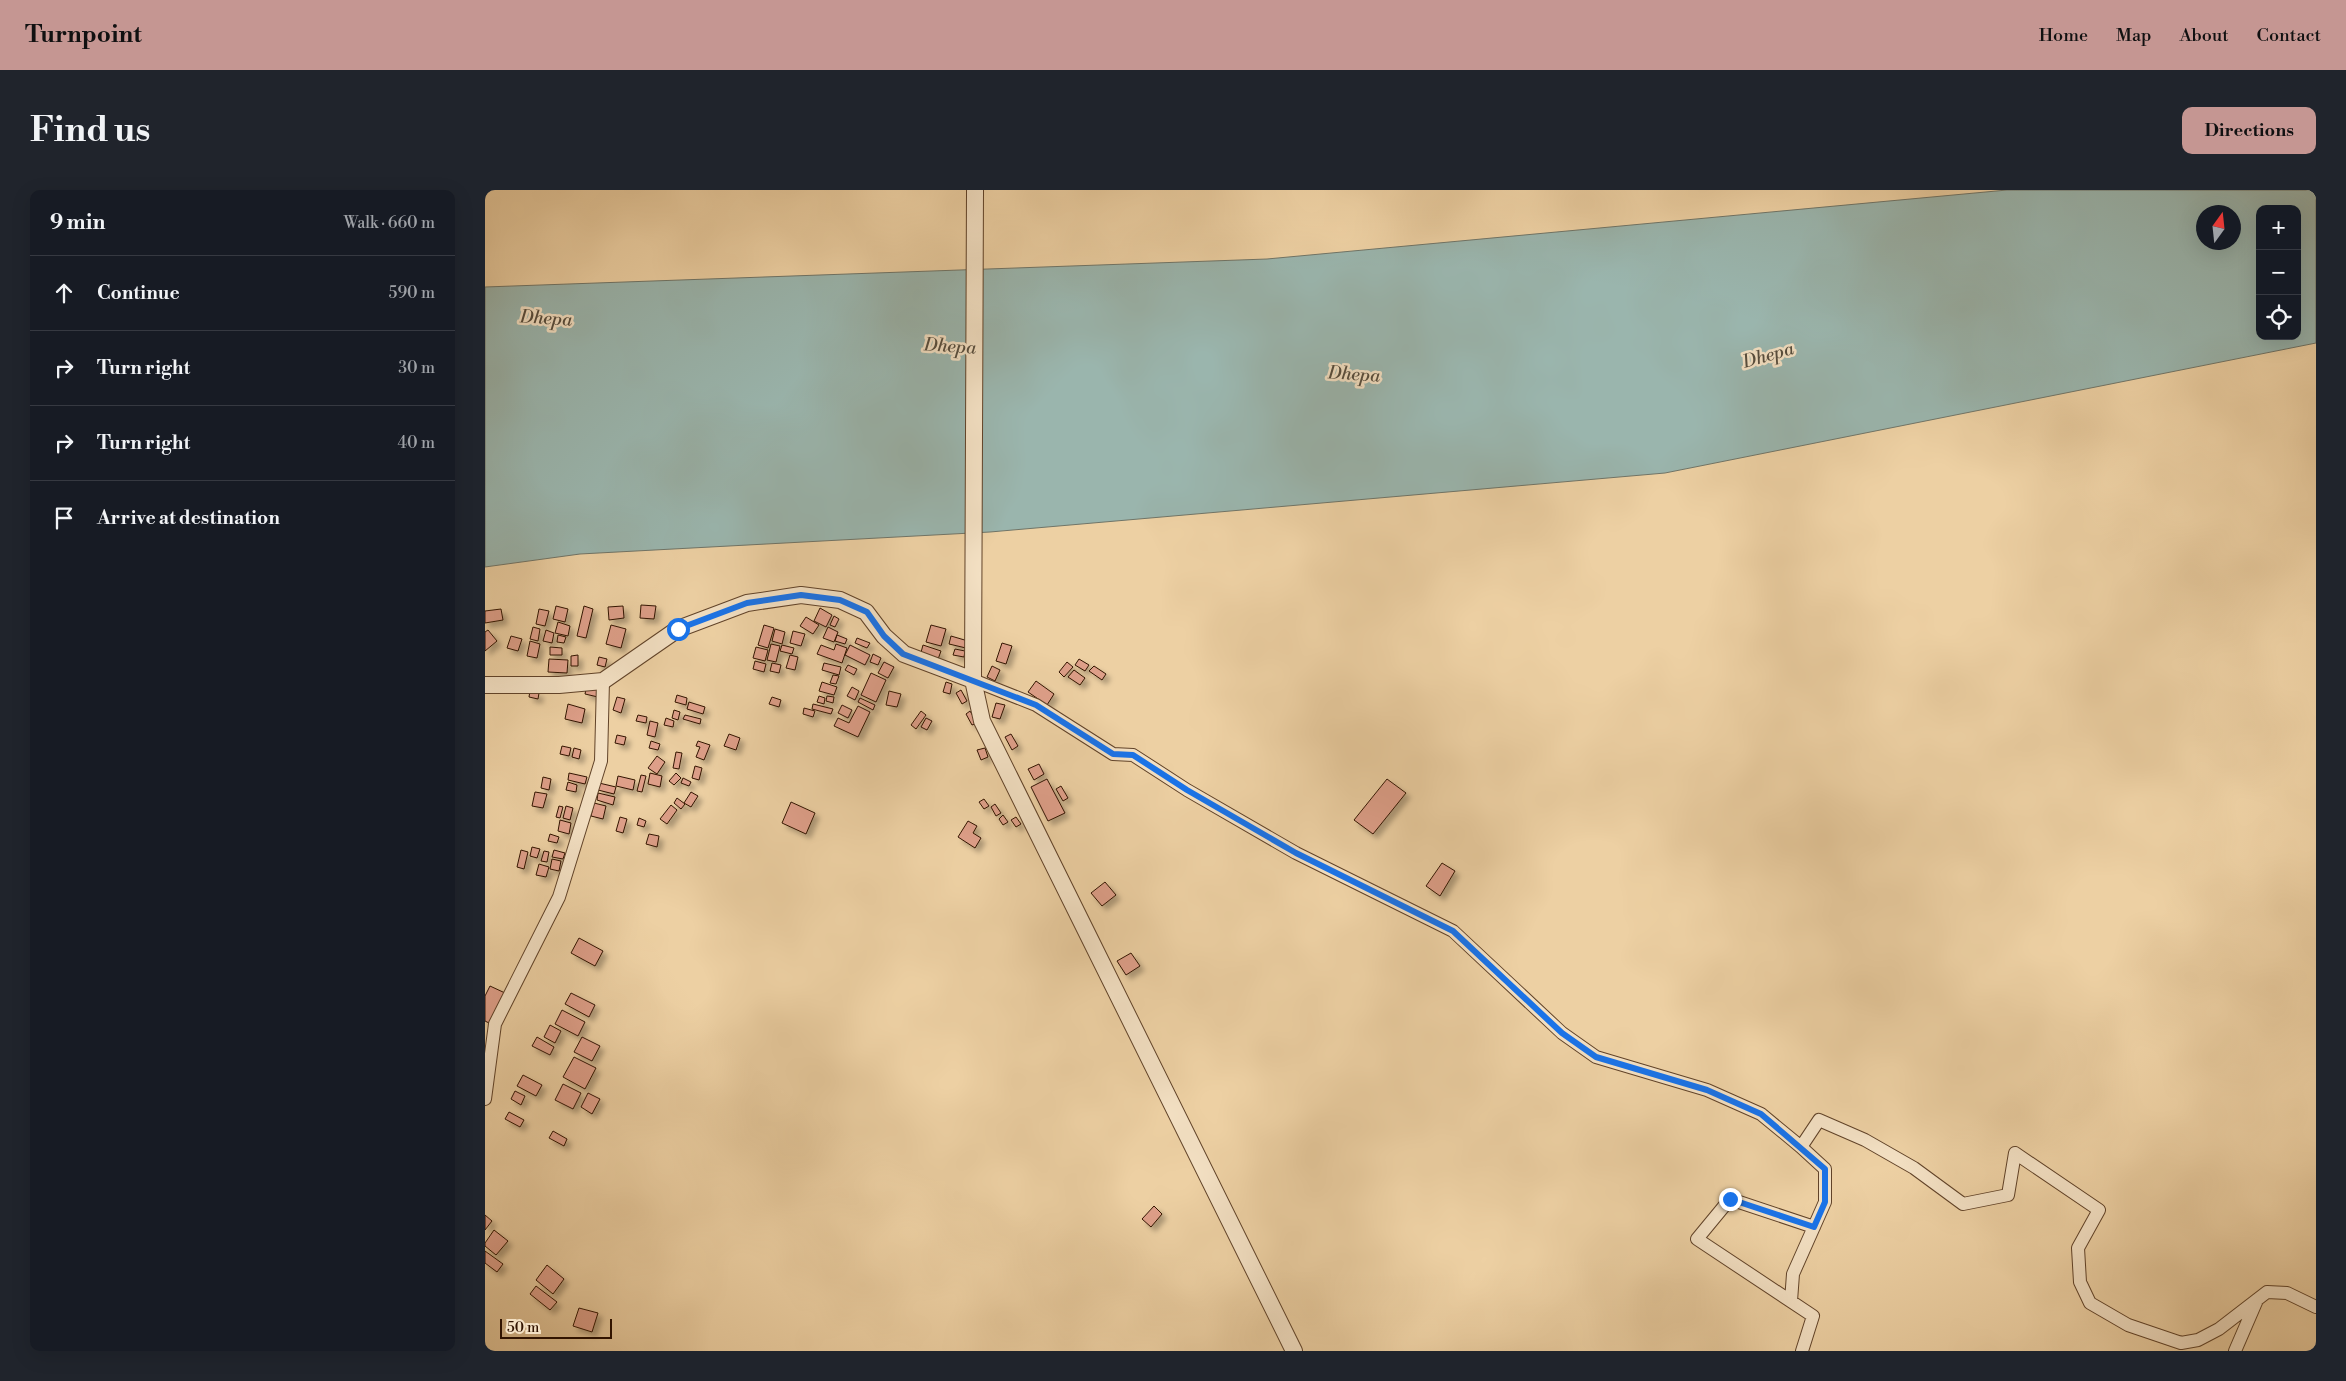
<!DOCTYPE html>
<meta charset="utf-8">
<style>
:root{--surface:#171b24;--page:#20242c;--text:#f1f3f6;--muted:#9ea1a6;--line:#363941;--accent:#c59692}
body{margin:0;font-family:"Libre Bodoni",serif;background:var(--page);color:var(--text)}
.controls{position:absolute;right:15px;top:15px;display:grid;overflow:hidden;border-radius:10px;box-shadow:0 5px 20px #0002}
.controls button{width:45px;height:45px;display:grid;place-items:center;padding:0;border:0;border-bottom:1px solid var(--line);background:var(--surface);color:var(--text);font:25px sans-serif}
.compass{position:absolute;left:1711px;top:15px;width:45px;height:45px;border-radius:50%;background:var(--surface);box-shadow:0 5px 20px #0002;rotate:15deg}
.scale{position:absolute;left:15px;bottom:12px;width:112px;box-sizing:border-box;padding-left:5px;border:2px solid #321400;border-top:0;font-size:14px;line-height:18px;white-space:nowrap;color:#321400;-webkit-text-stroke:4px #f3e0c3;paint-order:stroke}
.stop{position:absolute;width:15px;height:15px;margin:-11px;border:4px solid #1a73e8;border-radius:50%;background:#fff}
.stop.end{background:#1a73e8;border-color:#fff;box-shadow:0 1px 5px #0008}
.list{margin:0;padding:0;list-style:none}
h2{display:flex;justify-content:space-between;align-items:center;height:65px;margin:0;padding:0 20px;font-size:21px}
h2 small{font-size:16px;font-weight:400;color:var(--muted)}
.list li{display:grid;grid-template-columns:32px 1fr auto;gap:15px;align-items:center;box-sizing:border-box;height:75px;padding:0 20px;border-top:1px solid var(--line)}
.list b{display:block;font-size:19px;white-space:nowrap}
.list em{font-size:16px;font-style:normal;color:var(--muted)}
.icon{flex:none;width:28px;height:28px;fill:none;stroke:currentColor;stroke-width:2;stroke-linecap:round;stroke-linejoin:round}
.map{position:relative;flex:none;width:1831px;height:1161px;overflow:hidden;border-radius:10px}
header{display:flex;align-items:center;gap:30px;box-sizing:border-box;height:70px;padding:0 25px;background:var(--accent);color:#111}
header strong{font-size:24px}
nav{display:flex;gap:28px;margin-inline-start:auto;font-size:18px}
.intro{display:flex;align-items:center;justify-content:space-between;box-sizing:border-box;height:120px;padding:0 30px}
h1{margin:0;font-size:35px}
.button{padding:12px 22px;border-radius:10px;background:var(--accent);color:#111;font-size:18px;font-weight:700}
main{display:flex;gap:30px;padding:0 30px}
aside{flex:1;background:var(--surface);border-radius:10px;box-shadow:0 5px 20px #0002}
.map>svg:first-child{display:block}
.water{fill:#9ab5ad;stroke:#707568;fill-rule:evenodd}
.building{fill:#de9f89;stroke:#321400;filter:url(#shadow)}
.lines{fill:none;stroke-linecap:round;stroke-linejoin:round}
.minor-casing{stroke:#614329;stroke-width:14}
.tertiary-casing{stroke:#614329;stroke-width:18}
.minor{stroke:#f3e0c3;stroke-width:12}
.tertiary{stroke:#f3e0c3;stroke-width:16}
.route{stroke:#1a73e8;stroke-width:6}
.labels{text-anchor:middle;stroke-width:5;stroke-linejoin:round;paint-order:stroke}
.water-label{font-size:18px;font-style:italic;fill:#564c3d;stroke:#f3e0c3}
</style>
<header>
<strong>Turnpoint</strong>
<nav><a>Home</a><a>Map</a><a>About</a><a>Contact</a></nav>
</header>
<div class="intro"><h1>Find us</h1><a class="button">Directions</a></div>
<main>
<aside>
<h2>9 min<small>Walk · 660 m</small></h2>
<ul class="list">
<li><svg class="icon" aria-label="ahead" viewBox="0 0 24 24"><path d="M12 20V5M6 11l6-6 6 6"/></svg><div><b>Continue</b></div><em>590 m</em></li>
<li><svg class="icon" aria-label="right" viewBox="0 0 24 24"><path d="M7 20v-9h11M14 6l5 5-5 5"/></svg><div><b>Turn right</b></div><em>30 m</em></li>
<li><svg class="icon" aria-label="right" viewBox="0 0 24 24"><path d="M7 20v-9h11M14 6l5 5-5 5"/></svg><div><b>Turn right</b></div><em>40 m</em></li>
<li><svg class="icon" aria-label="arrive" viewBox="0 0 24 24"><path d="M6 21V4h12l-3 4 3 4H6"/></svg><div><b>Arrive at destination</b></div></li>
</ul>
</aside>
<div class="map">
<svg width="1831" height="1161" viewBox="0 0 1831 1161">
<defs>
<filter id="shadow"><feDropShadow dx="4.5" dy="4.5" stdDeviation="2.5" flood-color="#0004"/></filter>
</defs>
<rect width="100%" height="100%" fill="#edd0a3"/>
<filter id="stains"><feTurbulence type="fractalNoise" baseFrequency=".004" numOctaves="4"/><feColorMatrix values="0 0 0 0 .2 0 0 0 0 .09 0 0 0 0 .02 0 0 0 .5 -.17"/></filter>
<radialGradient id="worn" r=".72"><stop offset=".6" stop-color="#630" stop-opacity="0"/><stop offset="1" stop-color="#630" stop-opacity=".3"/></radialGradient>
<path class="water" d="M1522,0H1831V153L1180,283L505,342L95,364L0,377V97L782,69ZM1775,19H1812V146H1775ZM1718,22H1748V52H1718Z"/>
<path class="building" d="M156,415L171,416L169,429L155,428Z
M71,416L83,419L80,432L68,429Z
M99,416L108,419L101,448L92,446Z
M138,416L139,428L124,430L123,417Z
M335,418L347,425L341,437L329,431Z
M16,419L18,430L0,433V421Z
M54,419L64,421L60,436L51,434Z
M349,426L354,429L350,437L345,435Z
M321,427L334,435L328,444L315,436Z
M73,432L85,436L83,446L70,443Z
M126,435L141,439L136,458L121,454Z
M279,435L289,438L283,458L273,455Z
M446,435L461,439L456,456L441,452Z
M48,437L55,439L53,451L45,449Z
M343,437L353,442L349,452L338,448Z
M290,439L300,442L297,454L287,451Z
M3,440L12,451L0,461V442Z
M61,440L69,443L67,453L58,451Z
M308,441L320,444L316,456L305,453Z
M73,445L81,447L79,453L72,452Z
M352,445L362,449L360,454L350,451Z
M26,446L37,449L33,461L22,458Z
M466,446L483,451L481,458L464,454Z
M372,448L385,453L382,458L370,453Z
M45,451L55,454L52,468L42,466Z
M517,453L527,456L521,474L511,471Z
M286,454L295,456L291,472L282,470Z
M351,454L362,458L357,473L332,464L336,455L349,460Z
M297,455L309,458L307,464L295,461Z
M365,455L385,465L380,475L360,465Z
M438,455L456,461L452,472L435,466Z
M65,457L77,458V465H65Z
M271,457L283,460L280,471L268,468Z
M470,459L480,461L479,467L468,465Z
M388,464L396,468L393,475L385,472Z
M93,465V476H86V466Z
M305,465L313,467L310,480L301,478Z
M114,467L122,469L120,477L112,475Z
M64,469L83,470L82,483L63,482Z
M594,469L604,475L600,481L590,475Z
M270,471L281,474L279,482L268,479Z
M399,472L409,477L403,488L393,483Z
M582,472L588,477L579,487L574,482Z
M287,473L296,475L294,483L285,481Z
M339,473L356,477L354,485L337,480Z
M363,475L372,479L369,485L360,480Z
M507,476L515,480L510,491L502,487Z
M609,476L621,484L617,490L604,481Z
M589,480L600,488L595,495L583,487Z
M386,483L401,490L391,512L376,505Z
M348,485L354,486L351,494L345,493Z
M551,491L569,504L562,515L543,502Z
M337,492L352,497L349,505L334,501Z
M461,492L467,494L465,504L458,502Z
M102,495L115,499L113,507L100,504Z
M367,497L374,501L370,510L362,506Z
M476,500L482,511L477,514L471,503Z
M45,501L54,503L53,509L44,507Z
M404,501L416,504L412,517L401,515Z
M192,505L202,508L201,515L190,512Z
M334,506L340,508L339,514L332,512Z
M342,506L349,507L348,513L341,511Z
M132,507L140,509L136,523L128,520Z
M287,507L296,510L294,517L284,514Z
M375,508L390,515L388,520L373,512Z
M204,512L220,517L218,524L202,519Z
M511,513L520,515L515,529L507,527Z
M83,514L100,519L97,533L80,529Z
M328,514L348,519L346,524L327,519Z
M357,515L367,520L363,528L353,523Z
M373,516L385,522L373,547L349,536L353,528L364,533Z
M319,518L330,521L328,527L318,524Z
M189,520L195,522L193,530L187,528Z
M436,521L441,525L431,539L426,535Z
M485,521L492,533L487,535L481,524Z
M153,525L162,527L161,533L151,531Z
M200,525L216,529L215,534L198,529Z
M181,528L189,531L188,537L179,535Z
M441,528L447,531L442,540L436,537Z
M165,531L173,533L170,547L162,545Z
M244,544L255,548L251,560L239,556Z
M526,544L533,556L527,560L520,547Z
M132,545L141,547L139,555L130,553Z
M166,551L175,554L173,560L164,558Z
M213,551L225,555L219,570L211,567L215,557L211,556Z
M77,556L86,558L84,566L75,564Z
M89,558L96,560L94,569L87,567Z
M500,558L503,567L496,570L492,560Z
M191,562L197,563L194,579L188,578Z
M172,566L180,572L172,584L163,578Z
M554,574L559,584L549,590L543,579Z
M210,576L217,578L214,590L207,588Z
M84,583L102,587L100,594L83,590Z
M165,583L177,586L175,597L163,594Z
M191,583L196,588L189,595L184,591Z
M156,585L161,586L157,602L152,601Z
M133,586L150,590L148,600L131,596Z
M58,587L66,589L64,600L56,598Z
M198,588L206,592L204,596L196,593Z
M562,589L580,623L563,631L546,597Z
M902,589L921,603L888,644L869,630Z
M83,592L92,595L91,602L81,600Z
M114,593L131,597L129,604L113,600Z
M576,596L583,608L578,611L571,599Z
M50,602L62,604L58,618L47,616Z
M206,602L213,606L206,617L199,613Z
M113,603L130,607L128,615L112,610Z
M192,608L200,614L196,619L189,613Z
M499,609L504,616L499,619L494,612Z
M306,612L330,623L321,644L297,633Z
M109,613L121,616L118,629L106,626Z
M510,614L516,623L511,626L506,617Z
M186,615L192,620L182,634L175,629Z
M74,616L78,617L75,628L71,627Z
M81,616L88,618L85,630L78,628Z
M518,625L523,632L518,635L514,629Z
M135,627L142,629L138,643L131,641Z
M531,627L536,634L531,637L526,630Z
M154,628L161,631L159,637L152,635Z
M75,630L86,633L84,644L73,641Z
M483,631L492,636L488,643L496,648L490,658L473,647Z
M65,644L74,647L72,653L63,651Z
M164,644L174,646L172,657L161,654Z
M47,657L55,659L52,668L45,666Z
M36,660L43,662L39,679L32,677Z
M69,660L80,663L78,669L67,667Z
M59,661L64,662L62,672L56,671Z
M67,669L76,671L74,681L65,679Z
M957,673L970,681L955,706L941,696Z
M54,674L64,677L61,687L51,685Z
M620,692L631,705L617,716L606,703Z
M94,748L118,761L110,776L86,763Z
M646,763L655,776L641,785L632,771Z
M5,796L20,803L4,833L0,831V806Z
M86,803L110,815L104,827L80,814Z
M77,820L100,832L93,846L70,834Z
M65,835L76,841L70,853L59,847Z
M52,847L69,857L65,865L47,856Z
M97,847L115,856L107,871L89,862Z
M89,867L111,878L100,899L78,887Z
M38,885L57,895L51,906L32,896Z
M78,894L96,903L88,919L70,910Z
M30,901L40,906L36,915L26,909Z
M103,903L115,909L107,924L96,917Z
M24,922L39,930L35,937L20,929Z
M68,941L82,949L79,956L64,948Z
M669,1016L677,1024L666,1037L657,1029Z
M0,1025L7,1031L0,1040Z
M9,1040L23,1051L11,1065L0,1056V1053Z
M0,1061L18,1074L12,1082L0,1073Z
M62,1075L79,1089L68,1104L51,1090Z
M51,1096L72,1112L65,1120L45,1104Z
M94,1118L113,1123L107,1142L88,1136Z"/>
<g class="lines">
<g class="minor-casing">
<path id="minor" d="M488,490L551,515L628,564L648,565L702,600L811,663L968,741L1077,843L1111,867L1222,900L1276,924L1316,957
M0,909L10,834L74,707L116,571L118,491
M1306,1111L1308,1084L1340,1012V979L1316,957L1334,930L1380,950L1429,978L1478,1014L1523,1005L1530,963L1614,1020L1593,1058L1595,1092L1605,1113L1643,1135L1696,1153L1713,1150L1734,1139L1782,1102L1802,1103L1831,1117
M1317,1161L1328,1126L1212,1049L1245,1009L1329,1037
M1750,1161L1772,1110"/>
</g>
<g class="tertiary-casing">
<path id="tertiary" d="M490,0L488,490L497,531L809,1161
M0,495H74L118,491L193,439L262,413L316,405L355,410L381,422L399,446L419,464L488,490"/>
</g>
<use href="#minor" class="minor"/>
<use href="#tertiary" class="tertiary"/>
</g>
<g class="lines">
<path class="route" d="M193,439L262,413L316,405L355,410L382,422L399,446L418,464L551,515L628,564L648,565L702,600L811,663L968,741L1077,843L1111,867L1222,900L1276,924L1340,979V1012L1329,1037L1245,1009"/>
</g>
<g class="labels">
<g class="water-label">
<text transform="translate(61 128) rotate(4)" y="6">Dhepa</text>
<text transform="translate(465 156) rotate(4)" y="6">Dhepa</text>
<text transform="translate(1283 165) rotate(-16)" y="6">Dhepa</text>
<text transform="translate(869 184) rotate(4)" y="6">Dhepa</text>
</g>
</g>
<rect width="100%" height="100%" filter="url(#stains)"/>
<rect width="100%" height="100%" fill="url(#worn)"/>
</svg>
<div class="controls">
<button>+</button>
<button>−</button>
<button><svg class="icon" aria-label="locate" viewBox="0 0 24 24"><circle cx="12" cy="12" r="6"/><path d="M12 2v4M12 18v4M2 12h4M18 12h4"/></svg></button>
</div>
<svg class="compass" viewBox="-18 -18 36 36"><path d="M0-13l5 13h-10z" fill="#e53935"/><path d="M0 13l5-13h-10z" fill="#9ea1a6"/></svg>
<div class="scale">50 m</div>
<div class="stop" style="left:193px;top:439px"></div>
<div class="stop end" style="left:1245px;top:1009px"></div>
</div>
</main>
